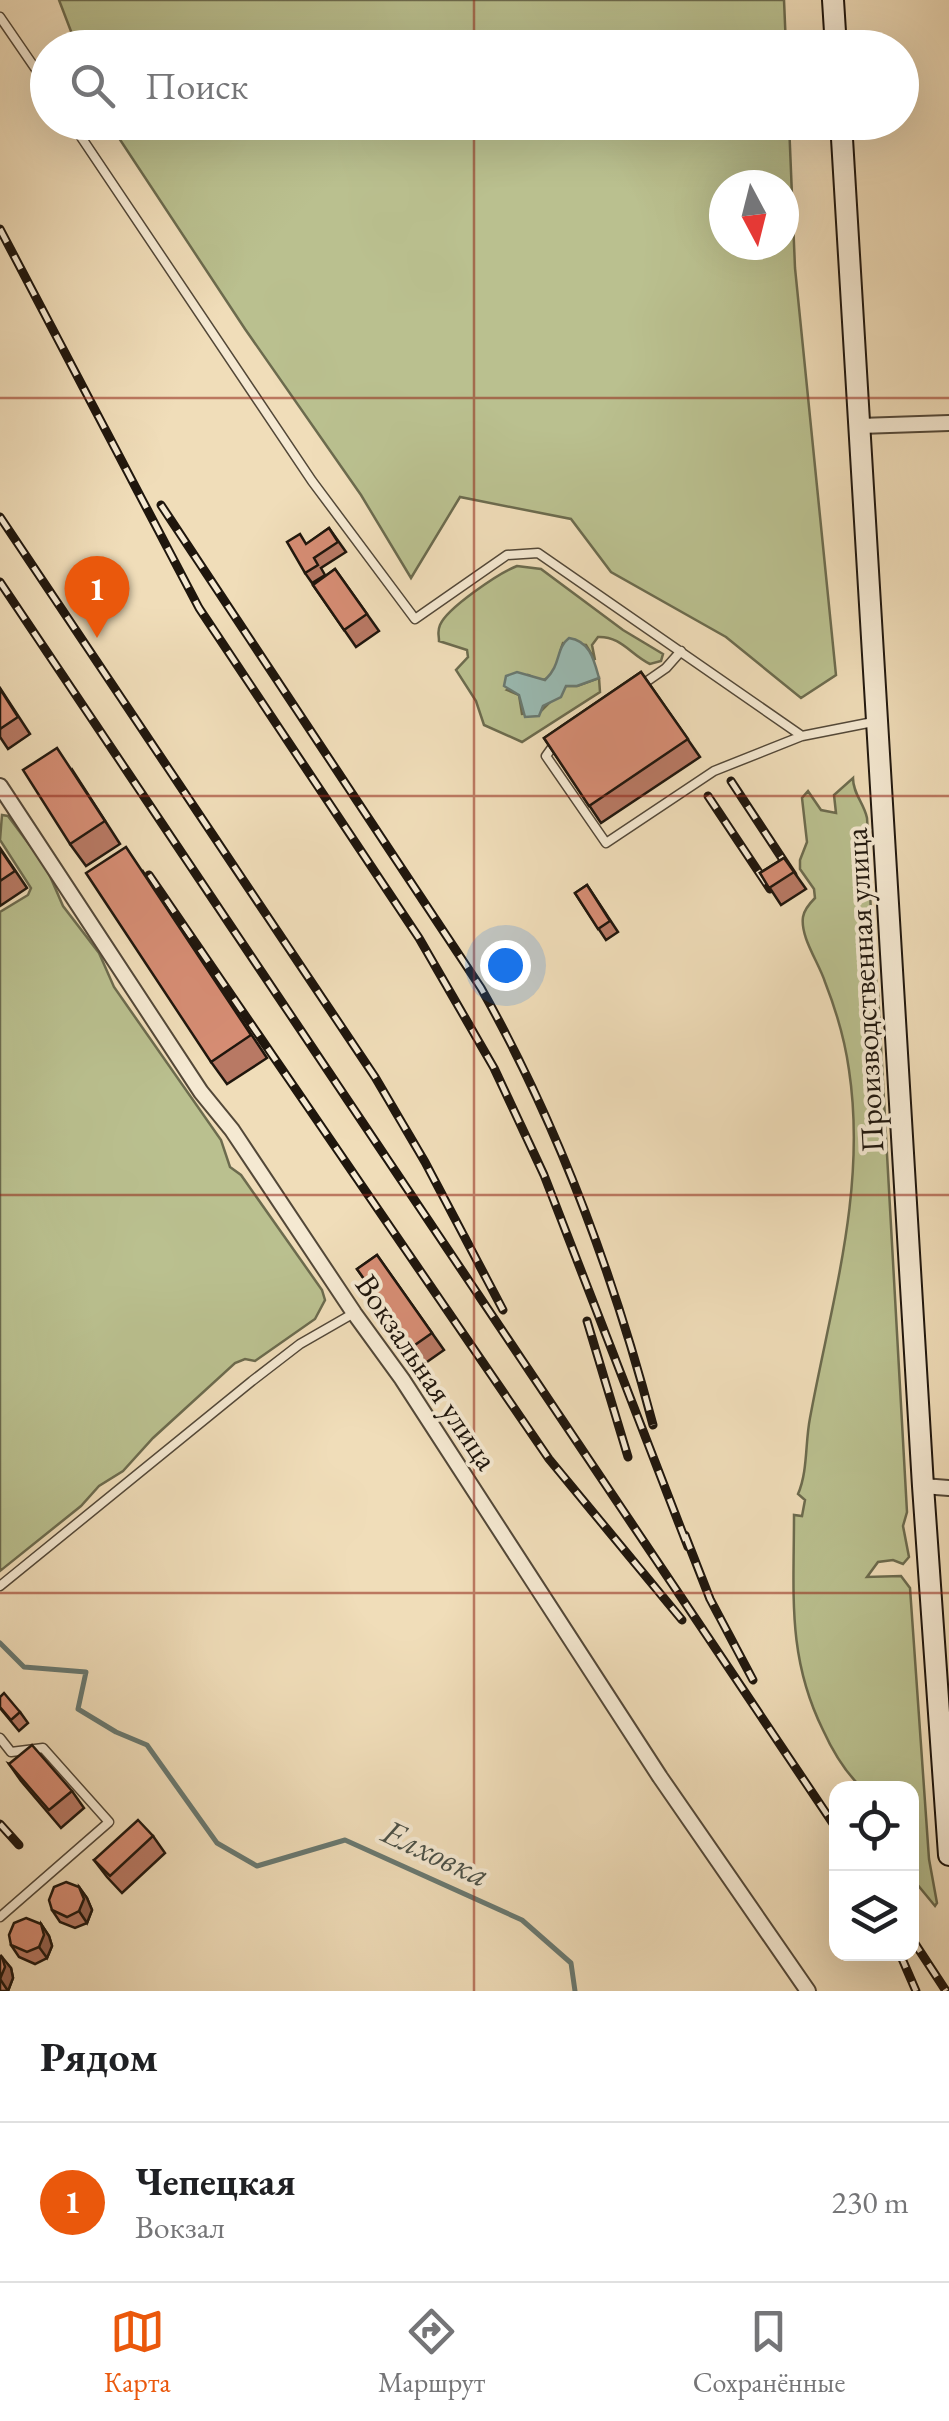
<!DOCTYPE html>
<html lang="ru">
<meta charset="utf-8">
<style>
:root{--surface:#fff;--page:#f2f2f2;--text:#202124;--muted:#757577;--line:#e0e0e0;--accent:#ea580c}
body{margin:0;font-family:"EB Garamond",serif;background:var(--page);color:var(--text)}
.controls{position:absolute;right:30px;bottom:30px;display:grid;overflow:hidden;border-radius:20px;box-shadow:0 10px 40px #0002}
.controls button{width:90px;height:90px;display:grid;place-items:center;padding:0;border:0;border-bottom:2px solid var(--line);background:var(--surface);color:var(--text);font:50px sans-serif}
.compass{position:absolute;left:709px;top:170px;width:90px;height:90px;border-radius:50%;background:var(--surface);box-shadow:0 10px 40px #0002;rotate:173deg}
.you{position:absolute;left:505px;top:965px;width:35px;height:35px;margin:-25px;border:8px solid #fff;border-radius:50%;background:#1a73e8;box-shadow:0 0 0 15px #1a73e833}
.badge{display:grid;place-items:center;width:65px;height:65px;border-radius:50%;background:var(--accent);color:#fff;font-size:32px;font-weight:700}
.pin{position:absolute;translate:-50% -82px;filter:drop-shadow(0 2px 5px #0008)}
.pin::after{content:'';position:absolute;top:52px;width:35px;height:30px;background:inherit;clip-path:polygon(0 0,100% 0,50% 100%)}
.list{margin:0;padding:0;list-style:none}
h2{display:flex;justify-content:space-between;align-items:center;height:130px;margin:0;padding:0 40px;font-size:42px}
h2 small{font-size:32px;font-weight:400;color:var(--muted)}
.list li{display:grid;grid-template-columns:65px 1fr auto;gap:30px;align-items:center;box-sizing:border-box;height:160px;padding:0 40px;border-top:2px solid var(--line)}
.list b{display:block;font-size:38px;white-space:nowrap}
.list p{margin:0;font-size:32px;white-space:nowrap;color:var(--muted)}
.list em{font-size:32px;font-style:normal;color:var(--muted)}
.icon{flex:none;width:55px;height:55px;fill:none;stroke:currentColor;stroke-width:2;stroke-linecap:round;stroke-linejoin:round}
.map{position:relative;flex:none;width:949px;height:1991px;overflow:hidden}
.search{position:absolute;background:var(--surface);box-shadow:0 10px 40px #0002;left:30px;right:30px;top:30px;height:110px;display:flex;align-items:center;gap:25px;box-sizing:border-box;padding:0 35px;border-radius:55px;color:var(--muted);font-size:38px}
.sheet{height:290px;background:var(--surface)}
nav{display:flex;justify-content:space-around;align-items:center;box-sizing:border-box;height:140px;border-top:2px solid var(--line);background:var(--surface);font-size:28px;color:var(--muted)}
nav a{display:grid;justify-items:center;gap:5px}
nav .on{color:var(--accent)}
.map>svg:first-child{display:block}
.green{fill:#bac08f;stroke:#6c6b4e;stroke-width:2.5;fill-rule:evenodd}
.water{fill:#9abbb3;stroke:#697971;stroke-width:2.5}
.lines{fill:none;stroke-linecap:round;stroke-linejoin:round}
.stream{stroke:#697971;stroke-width:5}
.lane-casing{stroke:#534838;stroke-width:11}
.street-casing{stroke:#534838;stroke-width:18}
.secondary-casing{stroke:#1f160d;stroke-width:24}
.lane{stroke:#f5e9d2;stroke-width:8}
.street{stroke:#f5e9d2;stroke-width:14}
.secondary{stroke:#f5e9d2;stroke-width:20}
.rail-casing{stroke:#1f160d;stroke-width:9}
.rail{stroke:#f5e9d2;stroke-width:5;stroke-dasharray:15;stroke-linecap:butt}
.wall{fill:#b87964;stroke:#1f160d;stroke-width:2.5}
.shaded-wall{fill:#966351;stroke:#1f160d;stroke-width:2.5}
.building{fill:#d68d74;stroke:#1f160d;stroke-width:2.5}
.grid{fill:none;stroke:#8f2418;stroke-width:2.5;stroke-opacity:0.55}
.labels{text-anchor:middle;stroke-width:8;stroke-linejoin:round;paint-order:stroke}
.street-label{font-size:32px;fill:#1f160d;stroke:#f5e9d2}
.water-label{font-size:35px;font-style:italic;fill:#4a5047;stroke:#f5e9d2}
</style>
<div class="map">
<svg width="949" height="1991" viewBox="0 0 949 1991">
<rect width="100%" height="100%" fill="#f0ddb9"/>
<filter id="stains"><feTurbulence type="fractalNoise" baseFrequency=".002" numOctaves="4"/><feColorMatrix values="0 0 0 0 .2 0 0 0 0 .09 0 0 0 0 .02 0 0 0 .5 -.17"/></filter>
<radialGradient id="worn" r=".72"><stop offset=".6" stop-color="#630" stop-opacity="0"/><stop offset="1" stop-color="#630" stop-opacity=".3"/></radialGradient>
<path class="green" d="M59,0H784L786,47H77Z
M109,123H789L795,268L836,675L801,698L726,637L611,572L571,519L460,497L411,578L361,495L245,329ZM724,185H784V245H724Z
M517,566L541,569L623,630L663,654L661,661L650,664C631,655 621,636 598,637L592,645L595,660L586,645L563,643C557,659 559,675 541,681L528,675L507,690L519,695L522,714L540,712L566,686H577L599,678L600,692L522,742L484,725L476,701L456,670L468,657L467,650L439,641C439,634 437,632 440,625C447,608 499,573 517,566Z
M853,778C853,794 864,803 867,818C871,876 869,936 878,993L907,1512L903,1526L909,1557L903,1564L893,1560L878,1562L867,1577L901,1576L910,1588L929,1859L937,1903L935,1906L912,1878V1788H862C845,1772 833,1752 823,1730C787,1657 794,1595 794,1515L802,1516L805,1500L798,1494C808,1471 805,1443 810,1418C831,1303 867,1190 849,1070C845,1041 836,1010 825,982C819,963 800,937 803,917C804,910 810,903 815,898L814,889L800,869V860L807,842L802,798L808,791L821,810L836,813L834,795Z
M2,815L8,816L46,867L63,906L99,953L114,987L221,1140L230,1167L241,1175L322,1290L325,1300L315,1319L255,1361L245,1359L235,1363L153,1438L123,1471L99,1486L81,1506L0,1571V912L28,895L31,888L0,840Z"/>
<path class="water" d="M569,638C590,641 594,660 599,678L577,686H566L561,697L543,706L539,716L525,717L519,695L504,686L506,676L517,672L545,680C562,664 555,649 569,638Z"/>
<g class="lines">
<path class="stream" d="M0,1643L24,1667L86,1672L78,1709L116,1732L147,1745L217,1843L257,1866L345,1840L522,1920L571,1963L575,1991"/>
<g class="lane-casing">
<path id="lane" d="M0,17L48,87
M71,122L312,481L415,619L507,555L538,553L802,736
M643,684L666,668L681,651
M556,742L546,756L606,843L714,771L802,736L873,722
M0,1586L252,1381L300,1344L354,1313
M0,1738L11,1752L43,1748L109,1822L0,1917"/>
</g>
<g class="street-casing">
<path id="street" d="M860,426L949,423
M0,786L201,1092L232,1130L354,1313L402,1379L660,1777L808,1991
M923,1486L949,1488"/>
</g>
<g class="secondary-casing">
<path id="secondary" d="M833,0L836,48
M841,122L923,1486L949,1855"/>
</g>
<use href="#lane" class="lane"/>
<use href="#street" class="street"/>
<use href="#secondary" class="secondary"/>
<g class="rail-casing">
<path id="rail" d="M0,229L199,608L419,938L494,1068L544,1175L688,1547
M161,505L481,988C558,1125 613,1273 653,1425
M0,517L375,1077L425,1162L503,1310
M0,582L836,1828
M731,781L793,875
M708,796L770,889
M149,875L549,1459L682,1620
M587,1321L628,1457
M685,1535L710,1599L753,1680
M0,1824L19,1845
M912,1939L946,1991
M900,1954L916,1991"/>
</g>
<use href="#rail" class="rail"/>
</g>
<path class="wall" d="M329,528L346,552L321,568L325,575L312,583L305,573L307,544Z
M335,569L379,631L356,647L313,585Z
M641,672L700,757L601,823L544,738Z
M0,688L30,734L8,749L0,737Z
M73,771L120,844L86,866L70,844Z
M0,848L27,888L0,906Z
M784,858L806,889L781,905L760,873Z
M142,870L267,1058L227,1084L211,1062Z
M587,885L618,932L606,940L575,893Z
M377,1255L444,1350L424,1364L357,1269Z
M0,1697L20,1712L28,1723L19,1731L0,1708Z
M9,1764L72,1791L84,1808L61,1828L21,1781Z
M153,1836L165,1853L122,1893L107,1877L94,1860Z
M79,1887L87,1898L92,1910L87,1923L75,1928L60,1922L52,1910Z
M41,1924L49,1936L52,1946L47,1958L35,1964L19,1957L11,1945Z
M0,1956L11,1968L13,1978L8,1991H0Z"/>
<path class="shaded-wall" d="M79,1887L87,1898L92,1910L87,1923L79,1911Z
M41,1924L49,1936L52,1946L47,1958L39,1947Z
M2,1957L11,1968L13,1978L8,1991L0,1979Z"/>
<path class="building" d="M329,528L338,542L314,558L318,565L305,573L287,542L300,534L306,544Z
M335,569L367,614L344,630L313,585Z
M641,672L688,739L589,806L544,738Z
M0,689L18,717L0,729Z
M57,748L105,821L70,844L23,770Z
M126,847L251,1035L211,1062L86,873Z
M0,849L15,871L0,881Z
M784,858L794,872L769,888L760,873Z
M587,885L610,921L598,929L575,893Z
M377,1255L432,1333L412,1347L357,1269Z
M4,1693L20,1712L11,1720L0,1707V1697Z
M32,1745L72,1791L49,1810L9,1764Z
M138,1820L153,1836L110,1876L94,1860Z
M66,1882L79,1887L84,1899L79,1911L67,1917L52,1910L49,1900L54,1887Z
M26,1918L41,1924L44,1935L39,1947L27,1952L11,1945L9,1935L14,1923Z
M0,1956L2,1957L5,1967L0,1979Z"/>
<path class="grid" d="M474,0V48M474,122V1991M0,398H949M0,796H949M0,1195H949M0,1593H949"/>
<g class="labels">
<g class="street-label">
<text transform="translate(864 990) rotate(-93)" y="11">Производственная улица</text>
<text transform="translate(427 1372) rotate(56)" y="11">Вокзальная улица</text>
</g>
<g class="water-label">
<text transform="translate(436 1853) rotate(25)" y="12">Елховка</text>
</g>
</g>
<rect width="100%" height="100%" filter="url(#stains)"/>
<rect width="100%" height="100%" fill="url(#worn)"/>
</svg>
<div class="controls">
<button><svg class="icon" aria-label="locate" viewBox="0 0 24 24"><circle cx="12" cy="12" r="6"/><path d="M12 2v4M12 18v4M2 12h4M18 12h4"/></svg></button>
<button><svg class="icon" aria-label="layers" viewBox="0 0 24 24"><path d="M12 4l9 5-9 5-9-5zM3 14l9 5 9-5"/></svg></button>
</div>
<svg class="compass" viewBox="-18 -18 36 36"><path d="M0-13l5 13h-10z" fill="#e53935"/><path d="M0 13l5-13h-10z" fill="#757577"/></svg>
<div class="you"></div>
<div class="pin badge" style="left:97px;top:638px">1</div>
<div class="search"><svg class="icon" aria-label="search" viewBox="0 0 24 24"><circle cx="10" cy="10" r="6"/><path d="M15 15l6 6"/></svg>Поиск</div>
</div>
<section class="sheet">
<h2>Рядом<small></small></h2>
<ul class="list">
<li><span class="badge">1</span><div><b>Чепецкая</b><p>Вокзал</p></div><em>230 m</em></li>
</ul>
</section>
<nav>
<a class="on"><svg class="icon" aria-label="map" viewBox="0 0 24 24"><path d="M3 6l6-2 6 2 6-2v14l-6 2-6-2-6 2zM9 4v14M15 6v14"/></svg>Карта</a>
<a><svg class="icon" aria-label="directions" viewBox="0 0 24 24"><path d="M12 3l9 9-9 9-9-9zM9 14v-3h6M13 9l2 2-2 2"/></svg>Маршрут</a>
<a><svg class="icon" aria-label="saved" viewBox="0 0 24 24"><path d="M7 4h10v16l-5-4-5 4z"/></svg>Сохранённые</a>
</nav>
